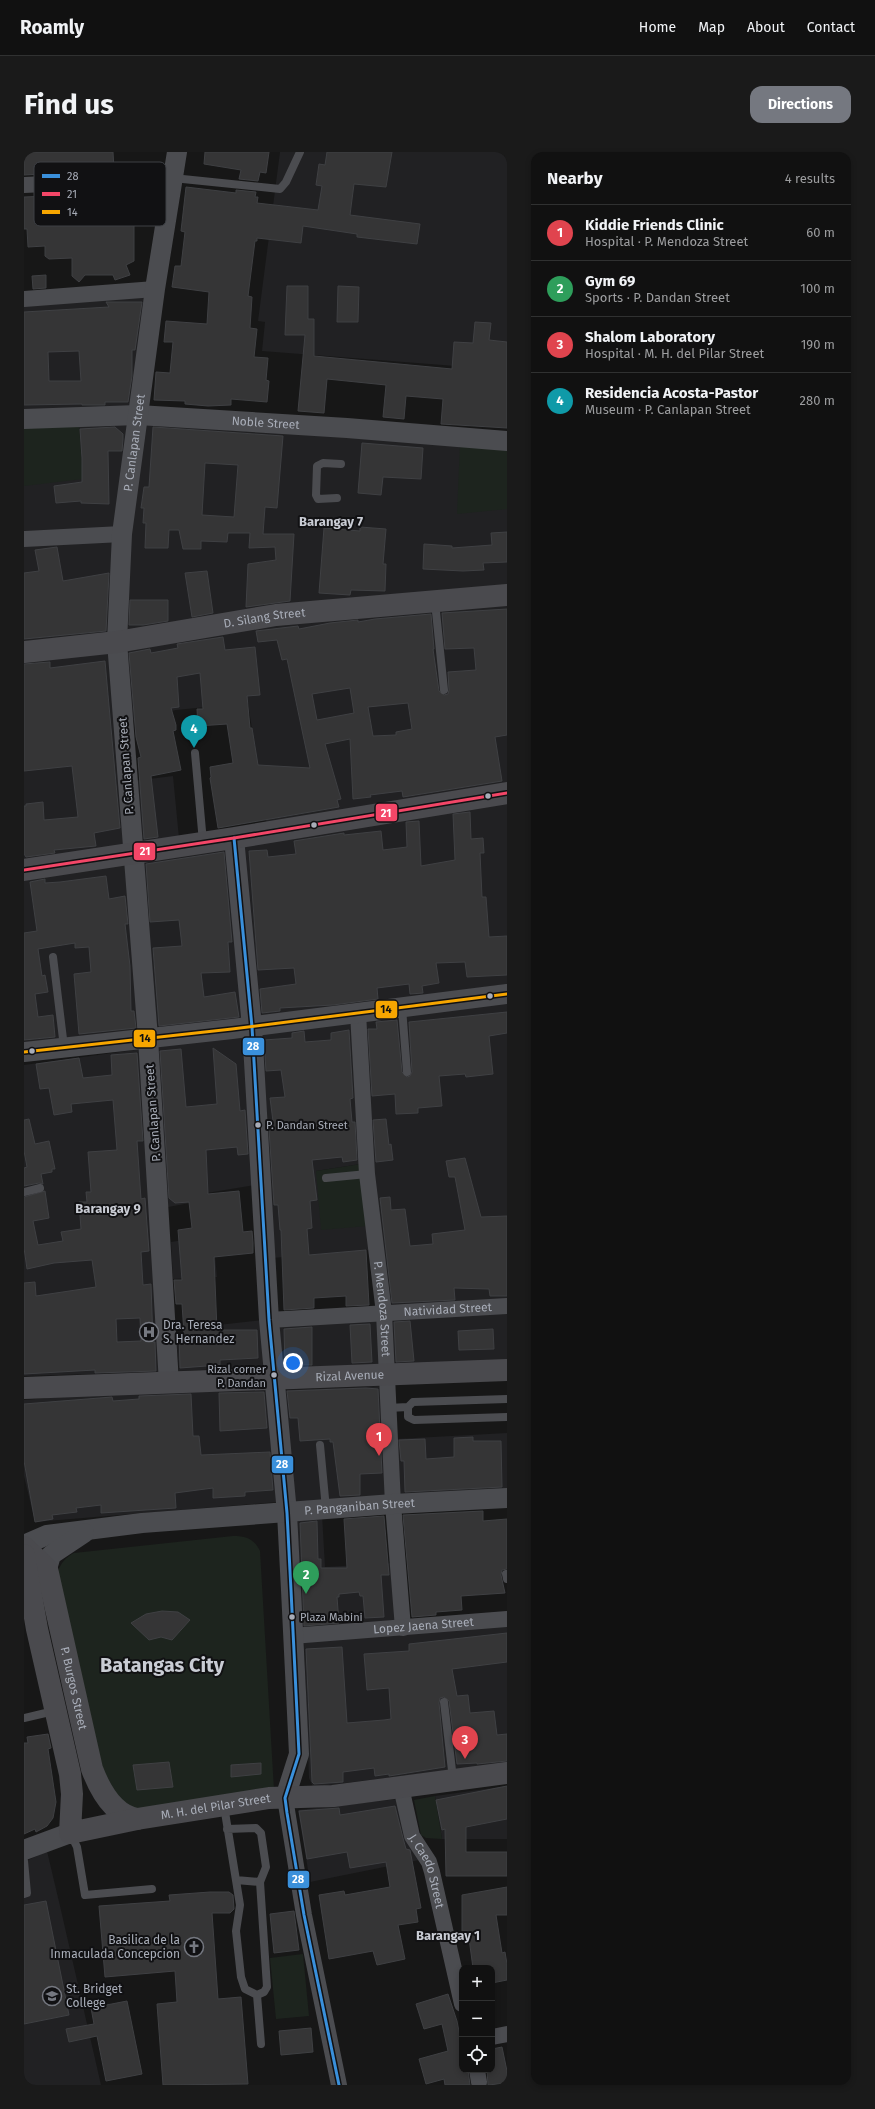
<!DOCTYPE html>
<meta charset="utf-8">
<style>
:root{--surface:#111;--page:#1a1a1a;--text:#f1f3f6;--muted:#9c9d9f;--line:#303131;--accent:#757880}
body{margin:0;font-family:"Fira Sans",sans-serif;background:var(--page);color:var(--text)}
.controls{position:absolute;right:12px;bottom:12px;display:grid;overflow:hidden;border-radius:8px;box-shadow:0 2px 6px #0003}
.controls button{width:36px;height:36px;display:grid;place-items:center;padding:0;border:0;border-bottom:1px solid var(--line);background:var(--surface);color:var(--text);font:20px sans-serif}
.you{position:absolute;left:269px;top:1211px;width:14px;height:14px;margin:-10px;border:3px solid #fff;border-radius:50%;background:#1a73e8;box-shadow:0 0 0 6px #1a73e833}
.badge{display:grid;place-items:center;width:26px;height:26px;border-radius:50%;background:var(--accent);color:#fff;font-size:13px;font-weight:700}
.pin{position:absolute;translate:-50% -33px;filter:drop-shadow(0 1px 2px #0008)}
.pin::after{content:'';position:absolute;top:21px;width:14px;height:12px;background:inherit;clip-path:polygon(0 0,100% 0,50% 100%)}
.list{margin:0;padding:0;list-style:none}
h2{display:flex;justify-content:space-between;align-items:center;height:52px;margin:0;padding:0 16px;font-size:17px}
h2 small{font-size:13px;font-weight:400;color:var(--muted)}
.list li{display:grid;grid-template-columns:26px 1fr auto;gap:12px;align-items:center;box-sizing:border-box;height:56px;padding:0 16px;border-top:1px solid var(--line)}
.list b{display:block;font-size:15px;white-space:nowrap}
.list p{margin:0;font-size:13px;white-space:nowrap;color:var(--muted)}
.list em{font-size:13px;font-style:normal;color:var(--muted)}
.icon{flex:none;width:22px;height:22px;fill:none;stroke:currentColor;stroke-width:2;stroke-linecap:round;stroke-linejoin:round}
.map{position:relative;flex:none;width:483px;height:1933px;overflow:hidden;border-radius:12px}
header{display:flex;align-items:center;gap:24px;box-sizing:border-box;height:56px;padding:0 20px;background:var(--surface);border-bottom:1px solid var(--line)}
header strong{font-size:19px}
nav{display:flex;gap:22px;margin-inline-start:auto;font-size:14px}
.intro{display:flex;align-items:center;justify-content:space-between;box-sizing:border-box;height:96px;padding:0 24px}
h1{margin:0;font-size:28px}
.button{padding:10px 18px;border-radius:12px;background:var(--accent);color:#fff;font-size:14px;font-weight:700}
main{display:flex;gap:24px;padding:0 24px}
aside{flex:1;background:var(--surface);border-radius:12px;box-shadow:0 2px 6px #0003}
.map>svg:first-child{display:block}
.built{fill:#212123}
.green{fill:#1d241e}
.building{fill:#353536;stroke:#3f4043;fill-rule:evenodd}
.lines{fill:none;stroke-linecap:round;stroke-linejoin:round}
.service{stroke:#4b4c50;stroke-width:8}
.minor{stroke:#4b4c50;stroke-width:16}
.tertiary{stroke:#4b4c50;stroke-width:20}
.secondary{stroke:#4a4a4e;stroke-width:22}
.bus-1-casing{stroke:#111113;stroke-width:6}
.bus-2-casing{stroke:#111113;stroke-width:6}
.bus-3-casing{stroke:#111113;stroke-width:6}
.bus-1{stroke:#3a90db;stroke-width:3}
.bus-2{stroke:#f34667;stroke-width:3}
.bus-3{stroke:#f7a600;stroke-width:3}
.bus-dot{fill:#a8adb8;stroke:#111113;stroke-width:1.5}
.labels{text-anchor:middle;stroke-width:4;stroke-linejoin:round;paint-order:stroke}
.bus-label{font-size:11px;fill:#a8adb8;stroke:#111113;text-anchor:start}
.street-label{font-size:12px;fill:#a8adb8;stroke:#111113}
.poi-label{font-size:12px;fill:#a8adb8;stroke:#111113;text-anchor:start}
.neighbourhood-label{font-size:13px;font-weight:bold;fill:#c9ccd4;stroke:#111113}
.town-label{font-size:20px;font-weight:bold;fill:#c9ccd4;stroke:#111113}
.key{fill:#111113;stroke:#3e4045;stroke-width:1}
.key-label{font-size:11px;fill:#a8adb8}
.line-badge{stroke:#111113;stroke-width:1.5}
.badge-label{font-size:11px;text-anchor:middle;font-weight:bold;fill:#fff}
.pale-badge-label{font-size:11px;text-anchor:middle;font-weight:bold;fill:#111}
</style>
<header>
<strong>Roamly</strong>
<nav><a>Home</a><a>Map</a><a>About</a><a>Contact</a></nav>
</header>
<div class="intro"><h1>Find us</h1><a class="button">Directions</a></div>
<main>
<div class="map">
<svg width="483" height="1933" viewBox="0 0 483 1933">
<rect width="100%" height="100%" fill="#171717"/>
<path class="built" d="M256,0H483V218L238,199L241,170L234,169Z
M124,144L109,258L0,263V154Z
M105,270L93,377L0,379V274Z
M121,273L483,295V433L101,480L107,376Z
M90,387L87,484L0,495V394Z
M483,449V632L243,674L224,551L152,558L107,569L100,495L226,473Z
M85,497L102,694L0,710V509Z
M149,624L155,686L116,693L109,629Z
M483,650V832L233,866L218,695Z
M206,696L220,868L133,878L118,710Z
M104,711L117,880L0,892V726Z
M483,850V1147L359,1153L335,867Z
M329,871L337,1012L292,1019L343,1074L345,1098L248,1106L235,881Z
M221,884L231,1033L177,1042V1049L144,1055L134,894Z
M118,897L138,1220L0,1224V913Z
M189,1083L193,1125L149,1127L147,1090Z
M483,1157V1211L369,1216L366,1167Z
M239,1168L243,1215L155,1219L152,1181L194,1178V1173Z
M355,1168L356,1216L257,1217L254,1173Z
M358,1234L363,1344L268,1352L258,1238Z
M243,1236L253,1350L11,1370L0,1324V1248L58,1243Z
M483,1281V1339L375,1343L372,1287Z
M298,1362L301,1415L368,1411L371,1468L277,1477L273,1363Z
M483,1474V1611L289,1635L285,1626L280,1490Z
M483,1634V1687H418L411,1644Z
M374,1647L395,1708L286,1730L274,1658Z
M23,1699L36,1754L77,1933H0V1710Z"/>
<path class="green" d="M55,272L59,327L0,334V274Z
M436,291L483,295V357L433,362Z
M337,1012L343,1074L297,1078L292,1019Z
M209,1384C223,1384 230,1387 236,1399L250,1638L118,1658L104,1656L81,1627L34,1419C37,1411 42,1405 50,1401Z
M411,1644L418,1687L402,1686L397,1683L390,1648Z
M279,1802L285,1864L252,1867L246,1806Z"/>
<path class="building" d="M0,0H89L90,18L0,23Z
M181,0H245L242,21L236,20L234,29L215,27L217,18L180,12Z
M303,0H368L362,35L330,32L326,63L396,72L393,92L333,85V82L279,74L277,91L233,86V89H231L224,144L228,145L226,176L233,177L230,205L244,206L242,228L245,229L243,250L207,247V253L184,254L161,252V249L130,248L132,220L146,221L149,190H140L142,169L183,172L185,140L148,135L151,114H157L161,80L157,79L162,35L212,41V38L232,40L231,45H234L233,51L294,58L298,34L292,33L295,12L301,13Z
M24,44L25,69L54,48L58,54H87L89,48L102,53L98,63L110,68V109L102,113L106,123L91,128L89,123H61L55,130L48,124V106L25,107L21,104V94L4,95L3,77H0V45Z
M22,123V136L9,137L8,124Z
M263,134H284V167H290V204L428,217L430,190L449,191L451,170L467,171L465,188L483,190V276L417,272L419,247L382,244L380,267L359,265L362,233L303,227L300,261L274,259L281,183H261Z
M314,134L335,135L334,170H313Z
M82,150H118L111,198H108V224L104,250H81V253H58V252L0,253V160L85,155ZM55,199L57,229H25L24,200Z
M91,275L99,282V287L98,299H84L85,352L57,351V349L32,351L30,334L58,330V306L56,277Z
M129,275L259,284L253,356L241,355L239,382H270L266,449L222,455L224,412L252,408L251,395L225,396L226,381H204L203,390L177,389V397H159L155,378H145L144,396H121L122,371H119L120,356H117L120,335H125ZM181,311L214,313L210,365L178,363Z
M338,291L399,296L397,327L359,325L357,343L334,341Z
M336,375L362,377L359,412H362L361,439L327,438L326,443L295,441L300,376L336,379Z
M483,380V410L459,411L460,418L439,419L399,417L400,392L428,394V396L468,393L467,381Z
M33,395L39,429L85,421L82,479L0,487V421L15,419L11,398Z
M183,419L189,461L168,465L161,421Z
M106,448H144V469L119,473H105Z
M483,457V583L471,585L478,629L379,645L378,639L346,643L347,645L329,647L326,587L301,592L317,647L313,648L315,655L194,676L186,626L187,625L186,615L209,611L203,572L174,574L173,557H179L176,521L153,525L155,555L147,556L152,573V578L149,579L157,618L127,624L134,685L120,687L114,606L117,605L112,585L105,501L126,497L127,501L154,496L153,492L199,485L201,498L231,495L236,543L223,544L226,576H228L234,613L286,616L263,507L258,508L253,488L234,490L232,479L274,474L275,477L306,471L334,468V470L351,467L407,462L410,497H409L415,539L420,543L424,542L425,538L424,520L452,518L450,496L421,497L418,461ZM326,536L330,561L293,568L288,542ZM384,551L388,577L372,580V583L349,584L344,555Z
M81,509L96,676L70,681L72,694L30,698L31,701L2,705L0,702V654H2V652L19,650L20,668L54,665L48,614L0,619V512L26,510V516Z
M446,660L447,687L459,686L460,701H456L458,745H462L465,785L483,784V823L443,825L441,810L412,811L415,831L398,834L399,841L386,842L385,832L353,836L354,847L309,853L256,856V859L238,861L236,837L272,832L270,816L234,818L225,699L243,698L244,705L272,702L270,689L320,681V683L357,679L359,698L383,695L382,670L395,669L397,714L431,708L429,662Z
M200,700L208,790H204L206,820L177,821L180,845L211,840L215,865L135,874L129,796L158,794L155,768L126,770L122,712Z
M82,724L85,747L101,744L104,772H101L106,814L107,859H110L112,876L55,882L50,822L67,820L65,795L51,796V791L14,797L18,824L21,823L24,840L11,842L14,865L29,863L31,885L0,888V781L13,779L6,730L21,727V731L36,730Z
M483,860V881L465,884L469,922L442,925L441,922L415,924L418,954L394,956V961L372,962L371,942L348,944L344,877H353L352,870L373,868L378,920L383,925L386,924L388,920L385,870Z
M325,878L329,946L326,947L328,970H331L333,1008L319,1010L318,1005L288,1008L293,1048L286,1049L288,1076L283,1077L285,1103L342,1098L345,1153L322,1154V1144L290,1146V1156L260,1158L257,1078H256L254,1053H250L245,977H250L246,946L261,945L257,918L242,919L240,888L268,886V881L280,879L281,890L307,888V881Z
M189,896L212,912L216,959L221,958L224,1002L214,1003L213,995L182,998L184,1042L215,1039L219,1080L228,1079L229,1091V1101L190,1105L193,1178H233L234,1206L196,1208V1213L156,1216L155,1182H160L158,1152H152L150,1128H158L154,1078L168,1076L165,1050L151,1051L145,1046L136,899L157,897L162,955L193,952Z
M113,901L119,989H113L117,1047L121,1046L125,1099L117,1100L119,1133L127,1132L129,1190H131L132,1219L71,1221V1218L0,1222V1131L11,1130L12,1144L72,1135L68,1108L30,1111L3,1117L0,1096V1045L21,1039L25,1066L9,1069L14,1093L39,1089L37,1080L57,1077L55,1050H63L62,1040H67L64,1000L93,998L89,948L47,952L48,960L30,963L25,936L16,937L12,912L55,906L59,926L88,923L87,903ZM116,1166L117,1189L93,1190L92,1167Z
M5,967L11,992L25,989L31,1017H28V1020L17,1022L19,1032L15,1031L0,1034V1016L3,1015L0,999V968Z
M362,967L365,993L367,992L369,1008L352,1010L349,968Z
M441,1006L457,1065L483,1064V1144H466L465,1137L430,1136L431,1148L368,1151L356,1046L366,1045L367,1058L381,1057L386,1094L409,1092L408,1082L441,1078L431,1025H425L422,1009Z
M386,1169L390,1209L372,1210L370,1170Z
M346,1172L348,1210L328,1211L326,1173Z
M288,1175V1213H261L260,1177Z
M469,1177L470,1197L435,1198L434,1179Z
M342,1236L354,1237L358,1321L336,1322V1343L316,1344L309,1290H306V1287L276,1289L274,1266H266L263,1239Z
M240,1240L243,1276L196,1279L195,1241Z
M167,1242L169,1284H175L177,1303L246,1300L249,1338L221,1340V1344L189,1346V1336L151,1341L152,1356L77,1361V1353L52,1356L53,1360L28,1363L29,1367L11,1370L0,1309V1252L88,1245L89,1249L115,1247V1244Z
M449,1285V1289H477L478,1335L381,1340L380,1309H377L375,1288L401,1287L402,1307L430,1305V1286Z
M459,1359V1369L483,1367V1417L478,1418L477,1423L481,1441L437,1444L438,1458L412,1460V1463L388,1465L379,1363Z
M360,1364L365,1423H357L360,1465L341,1466L339,1444H336L335,1440L315,1442V1445H313L315,1471L280,1474L276,1371L293,1369L294,1407H297V1416H323L320,1367Z
M138,1459L154,1460L166,1468L148,1488L137,1485L125,1488L107,1471L122,1462Z
M483,1481V1510L428,1517L433,1544L444,1543L446,1561L470,1559L473,1583L483,1582V1609L453,1612V1611L433,1612L425,1549L420,1545L416,1546L415,1551L421,1615L365,1624V1622L351,1624L350,1616L319,1620V1630L290,1632L288,1630L282,1497L318,1495L323,1571L360,1568L367,1567L365,1536L343,1538L340,1502L385,1499V1492Z
M24,1582L27,1596L24,1597L32,1650L29,1666L23,1674L12,1680L11,1677L0,1682V1591H4L3,1585Z
M145,1610L149,1635L113,1638L109,1613Z
M237,1611V1622L207,1625V1613Z
M483,1634V1667L442,1675V1700H483V1724H422L421,1677L418,1678L412,1648Z
M371,1654L379,1686L382,1697L386,1698L397,1756L392,1757L394,1770L374,1773L381,1807L353,1813L349,1799L305,1807L295,1743L320,1739L321,1743L366,1735L362,1710L326,1716L323,1700L283,1707L275,1659L315,1656L316,1663Z
M483,1735V1763H472L478,1801L481,1800L483,1812V1828L468,1831V1816H449L444,1779H438V1743Z
M186,1740H205L209,1743L210,1757L206,1761H188L194,1847L217,1845L224,1932L139,1933L133,1852L153,1850L151,1819L81,1825L75,1754L146,1749L145,1743Z
M22,1749L45,1863L0,1872V1753Z
M270,1759L275,1798L250,1801L246,1762Z
M424,1842L433,1869L438,1895V1918H444L446,1933H421L420,1927L402,1932L395,1907L424,1899L418,1872L400,1877L392,1852Z
M103,1849L118,1922L82,1929L73,1884L45,1890L42,1877L70,1872L67,1856Z
M287,1876L289,1900L257,1903L255,1879Z
M478,1895L483,1919V1931L464,1933L463,1918H468V1897Z"/>
<g class="lines">
<path class="service" d="M149,26L256,37L262,30L276,0
M313,346L294,347L292,343L293,314L299,311L317,312
M411,450L420,538
M171,601L179,690
M29,805L40,895
M378,856L383,920
M302,1026L343,1022
M0,1040L16,1036
M483,1247L389,1250L384,1255V1265L390,1268L483,1265
M364,1256L384,1255
M296,1293L302,1357
M482,1422L483,1427
M420,1550L429,1627
M0,1566L30,1559
M200,1654L216,1753L212,1779L217,1825L221,1837L233,1843L240,1840L243,1835L236,1730
M203,1677L232,1676L237,1681L242,1715L236,1730L212,1728
M46,1681L53,1695L61,1743L128,1737
M0,1709L3,1741L0,1742
M233,1843L237,1892"/>
<g class="minor">
<path d="M0,33L149,26"/>
<path d="M0,147L131,137"/>
<path d="M0,387L98,382"/>
<path id="s1" d="M334,861L343,1022L360,1161L369,1352L379,1476"/>
<path id="s2" d="M245,1168L483,1154"/>
<path id="s3" d="M268,1484L483,1467"/>
<path id="s4" d="M377,1635L388,1684L405,1710L408,1720L438,1852"/>
<path d="M261,1646L280,1763L315,1933"/>
<path d="M468,1885L483,1882"/>
<path d="M453,1918L455,1930"/>
</g>
<g class="tertiary">
<path id="s5" d="M0,267L114,263L323,276L483,289"/>
<path d="M210,686L228,875L245,1168L263,1361L267,1438L275,1602L261,1646"/>
<path d="M0,900L208,877L483,842"/>
<path id="s6" d="M145,1231L124,886L93,490L98,382L131,137L153,0"/>
<path id="s7" d="M0,1393L23,1383L118,1371L369,1352L483,1346"/>
<path d="M23,1417L27,1403L60,1381"/>
<path d="M0,1698L46,1681"/>
</g>
<g class="secondary">
<path id="s8" d="M0,500L93,490L252,463L483,443"/>
<path d="M0,718L210,686L483,641"/>
<path id="s9" d="M0,1236L483,1218"/>
<path id="s10" d="M0,1395L23,1417L68,1617C76,1638 89,1663 113,1667"/>
<path id="s11" d="M0,1403L13,1477L46,1622L48,1642L46,1681L113,1667L245,1646L309,1644L483,1621"/>
</g>
<g class="bus-1-casing">
<path id="bus-1" d="M210,686L228,875L245,1168L263,1361L267,1438L275,1602L261,1646L263,1661L280,1763L315,1933"/>
</g>
<g class="bus-2-casing">
<path id="bus-2" d="M0,718L210,686L483,641"/>
</g>
<g class="bus-3-casing">
<path id="bus-3" d="M0,900L208,877L483,842"/>
</g>
<use href="#bus-1" class="bus-1"/>
<use href="#bus-2" class="bus-2"/>
<use href="#bus-3" class="bus-3"/>
</g>
<defs>
<g id="hospital-ring" transform="scale(1)"><circle r="9.5" fill="#111113" stroke="#757880" stroke-width="1.5"/><path d="M-5-5h3v3.5h4V-5h3V5h-3V1.5h-4V5h-3Z" fill="#757880"/></g>
<g id="church-ring" transform="scale(1)"><circle r="9.5" fill="#111113" stroke="#757880" stroke-width="1.5"/><path d="M-1.2-6h2.4v3.5h3.3v2.4h-3.3V6h-2.4V-.1h-3.3v-2.4h3.3Z" fill="#757880"/></g>
<g id="university-ring" transform="scale(1)"><circle r="9.5" fill="#111113" stroke="#757880" stroke-width="1.5"/><path d="M0-5L7-2L0 1L-7-2ZM-4 1L0 2.5L4 1V4Q0 6-4 4Z" fill="#757880"/></g>
</defs>
<g fill-rule="evenodd">
<use href="#hospital-ring" x="125" y="1180"/>
<use href="#church-ring" x="170" y="1795"/>
<use href="#university-ring" x="28" y="1844"/>
</g>
<g class="bus-dot">
<circle cx="464" cy="644" r="3.5"/>
<circle cx="290" cy="673" r="3.5"/>
<circle cx="466" cy="844" r="3.5"/>
<circle cx="8" cy="899" r="3.5"/>
<circle cx="234" cy="973" r="3.5"/>
<circle cx="250" cy="1223" r="3.5"/>
<circle cx="268" cy="1465" r="3.5"/>
</g>
<g class="labels">
<g class="bus-label">
<text x="242" y="977">P. Dandan Street</text>
<text x="242" y="1221" text-anchor="end">Rizal corner<tspan x="242" dy="14">P. Dandan</tspan></text>
<text x="276" y="1469">Plaza Mabini</text>
</g>
<g class="street-label">
<text dy="4" stroke="none"><textPath href="#s5" startOffset="242">Noble Street</textPath></text>
<text dy="4" stroke="none"><textPath href="#s6" startOffset="943">P. Canlapan Street</textPath></text>
<text dy="4" stroke="none"><textPath href="#s8" startOffset="243">D. Silang Street</textPath></text>
<text transform="translate(102 614) rotate(-94)" y="4">P. Canlapan Street</text>
<text transform="translate(129 961) rotate(-94)" y="4">P. Canlapan Street</text>
<text dy="4" stroke="none"><textPath href="#s1" startOffset="297">P. Mendoza Street</textPath></text>
<text dy="4" stroke="none"><textPath href="#s2" startOffset="179">Natividad Street</textPath></text>
<text dy="4" stroke="none"><textPath href="#s9" startOffset="326">Rizal Avenue</textPath></text>
<text dy="4" stroke="none"><textPath href="#s7" startOffset="339">P. Panganiban Street</textPath></text>
<text dy="4" stroke="none"><textPath href="#s3" startOffset="132">Lopez Jaena Street</textPath></text>
<text dy="4" stroke="none"><textPath href="#s10" startOffset="154">P. Burgos Street</textPath></text>
<text dy="4" stroke="none"><textPath href="#s11" startOffset="431">M. H. del Pilar Street</textPath></text>
<text dy="4" stroke="none"><textPath href="#s4" startOffset="89">J. Caedo Street</textPath></text>
</g>
<g class="poi-label">
<text x="139" y="1177">Dra. Teresa<tspan x="139" dy="14">S. Hernandez</tspan></text>
<text x="156" y="1792" text-anchor="end">Basilica de la<tspan x="156" dy="14">Inmaculada Concepcion</tspan></text>
<text x="42" y="1841">St. Bridget<tspan x="42" dy="14">College</tspan></text>
</g>
<g class="neighbourhood-label">
<text x="307" y="374">Barangay 7</text>
<text x="84" y="1061">Barangay 9</text>
<text x="424" y="1788">Barangay 1</text>
</g>
<g class="town-label">
<text x="138" y="1520">Batangas City</text>
</g>
</g>
<rect x="10" y="10" width="132" height="64" rx="6" class="key"/>
<rect x="18" y="22" width="18" height="4" fill="#3a90db"/>
<rect x="18" y="40" width="18" height="4" fill="#f34667"/>
<rect x="18" y="58" width="18" height="4" fill="#f7a600"/>
<g class="key-label">
<text x="43" y="28">28</text>
<text x="43" y="46">21</text>
<text x="43" y="64">14</text>
</g>
<g class="line-badge">
<rect x="351" y="651" width="23" height="19" rx="4" fill="#f34667"/>
<rect x="109" y="690" width="23" height="19" rx="4" fill="#f34667"/>
<rect x="351" y="848" width="23" height="19" rx="4" fill="#f7a600"/>
<rect x="109" y="877" width="23" height="19" rx="4" fill="#f7a600"/>
<rect x="218" y="885" width="23" height="19" rx="4" fill="#3a90db"/>
<rect x="247" y="1303" width="23" height="19" rx="4" fill="#3a90db"/>
<rect x="263" y="1718" width="23" height="19" rx="4" fill="#3a90db"/>
</g>
<g class="badge-label">
<text x="362" y="665">21</text>
<text x="121" y="703">21</text>
<text x="229" y="898">28</text>
<text x="258" y="1316">28</text>
<text x="274" y="1731">28</text>
</g>
<g class="pale-badge-label">
<text x="362" y="861">14</text>
<text x="121" y="890">14</text>
</g>
</svg>
<div class="controls">
<button>+</button>
<button>−</button>
<button><svg class="icon" aria-label="locate" viewBox="0 0 24 24"><circle cx="12" cy="12" r="6"/><path d="M12 2v4M12 18v4M2 12h4M18 12h4"/></svg></button>
</div>
<div class="you"></div>
<div class="pin badge" style="left:355px;top:1304px;background:#e0444e">1</div>
<div class="pin badge" style="left:282px;top:1442px;background:#2e9e5b">2</div>
<div class="pin badge" style="left:441px;top:1607px;background:#e0444e">3</div>
<div class="pin badge" style="left:170px;top:596px;background:#0f9aa8">4</div>
</div>
<aside>
<h2>Nearby<small>4 results</small></h2>
<ul class="list">
<li><span class="badge" style="background:#e0444e">1</span><div><b>Kiddie Friends Clinic</b><p>Hospital · P. Mendoza Street</p></div><em>60 m</em></li>
<li><span class="badge" style="background:#2e9e5b">2</span><div><b>Gym 69</b><p>Sports · P. Dandan Street</p></div><em>100 m</em></li>
<li><span class="badge" style="background:#e0444e">3</span><div><b>Shalom Laboratory</b><p>Hospital · M. H. del Pilar Street</p></div><em>190 m</em></li>
<li><span class="badge" style="background:#0f9aa8">4</span><div><b>Residencia Acosta-Pastor</b><p>Museum · P. Canlapan Street</p></div><em>280 m</em></li>
</ul>
</aside>
</main>
